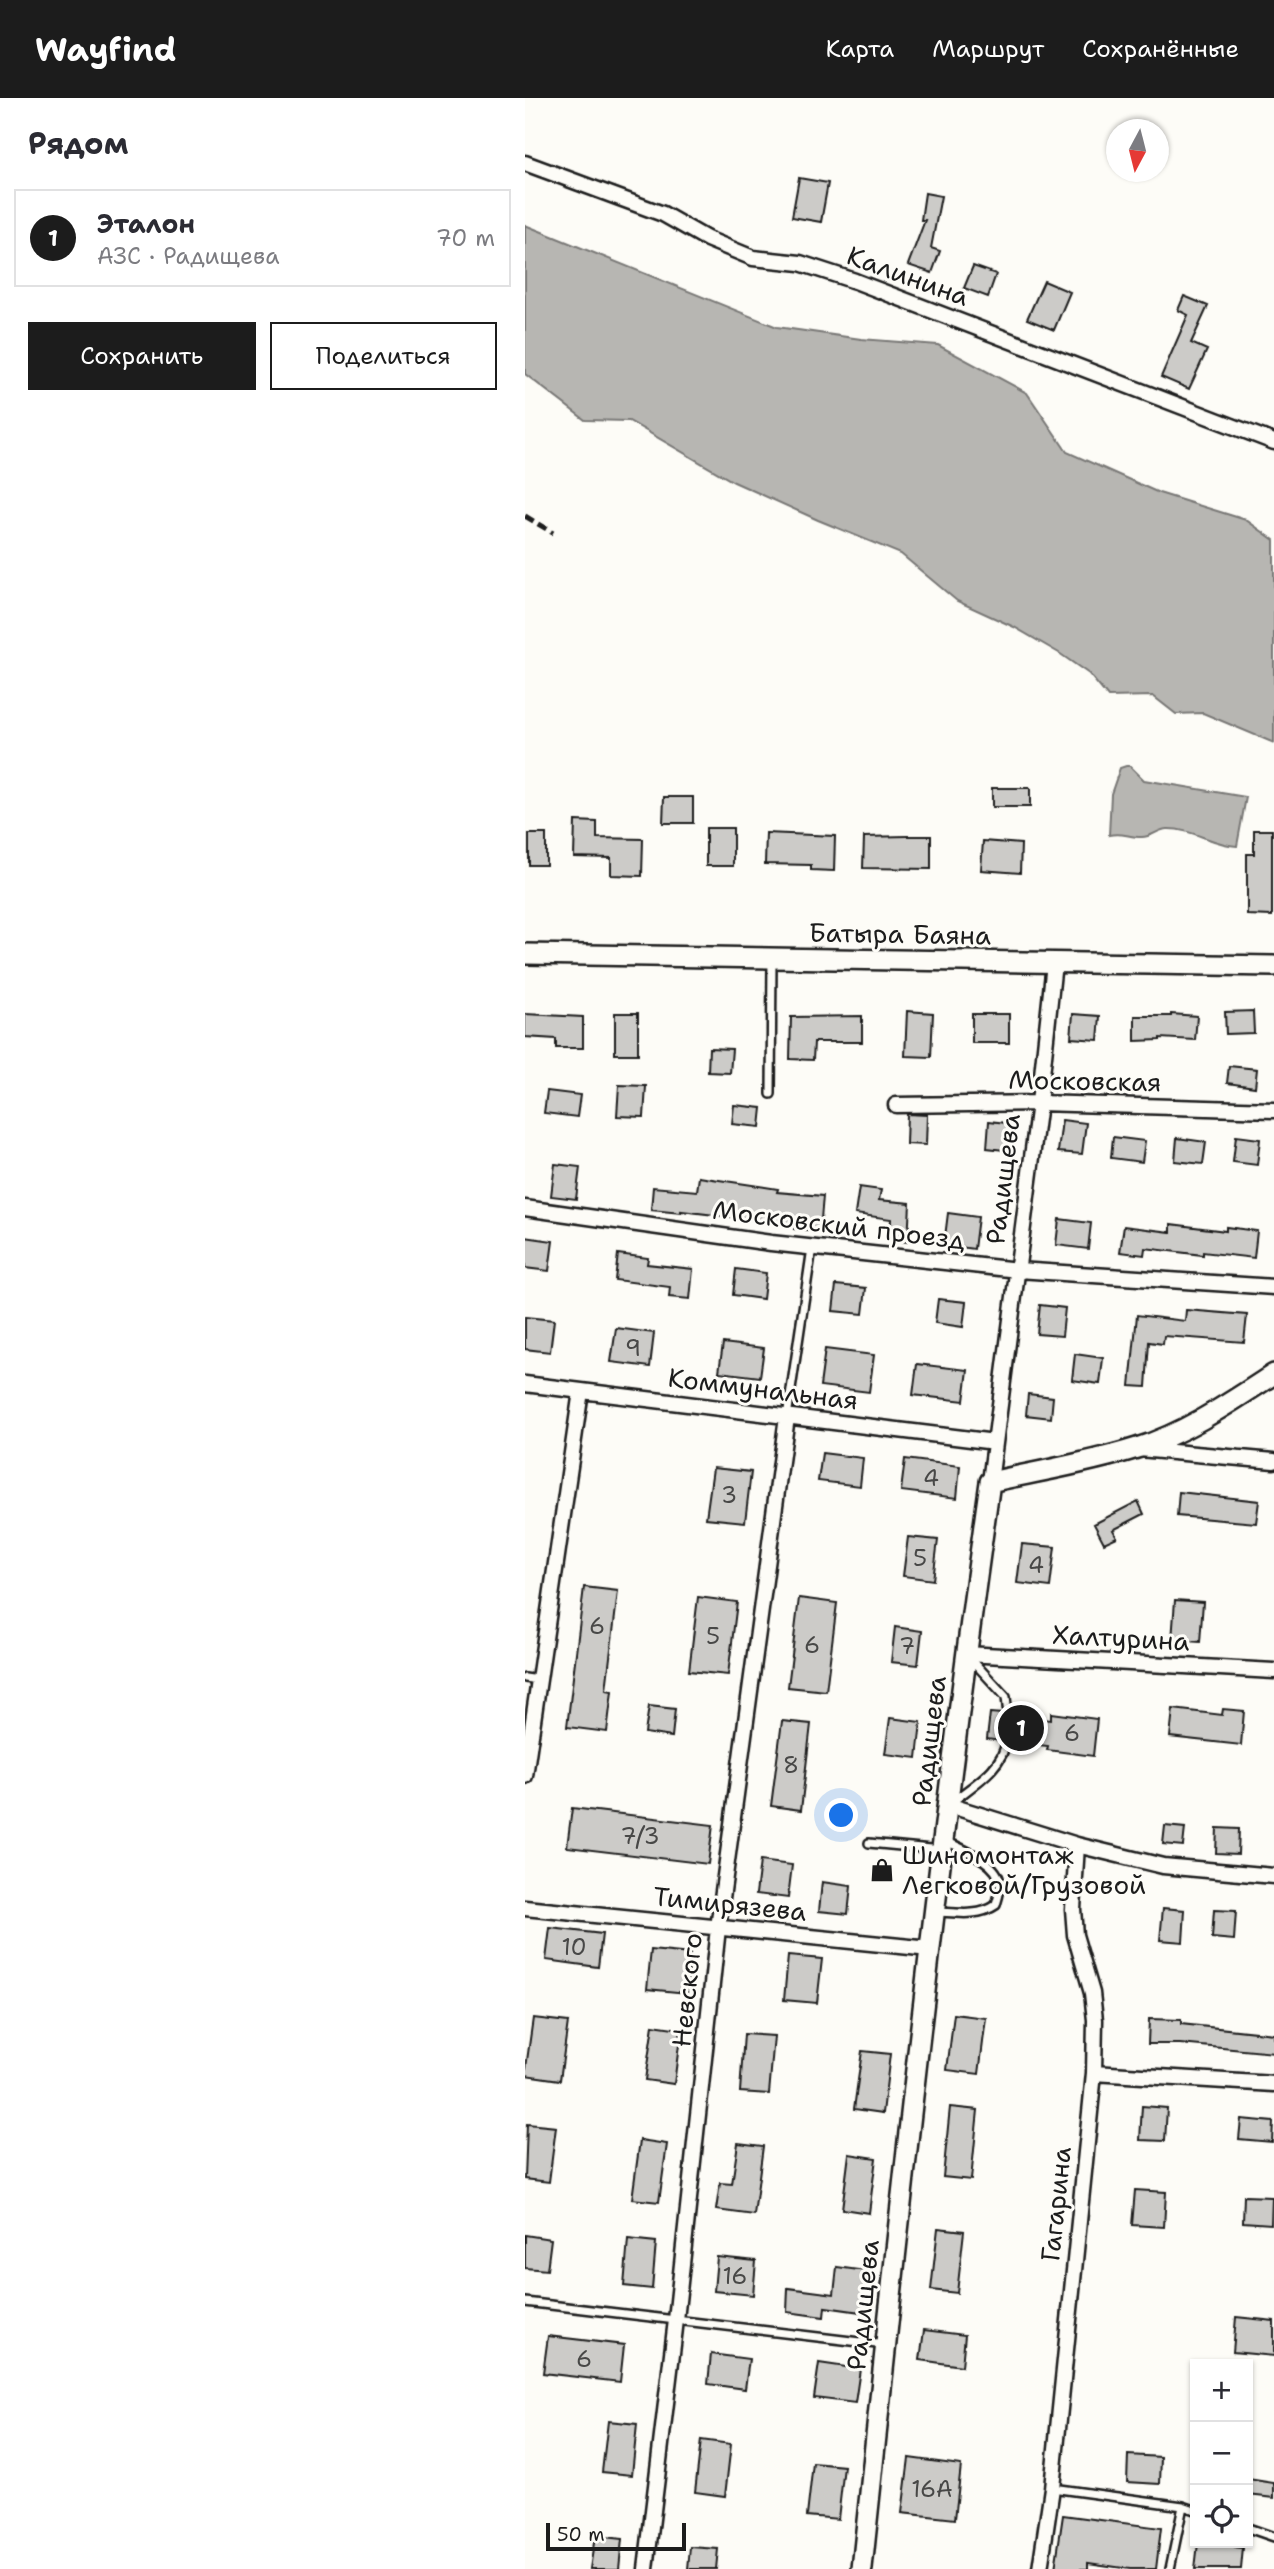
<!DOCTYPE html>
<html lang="ru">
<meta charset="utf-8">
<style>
:root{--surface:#fff;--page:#f2f2f3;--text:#2b2b33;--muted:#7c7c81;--line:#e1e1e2;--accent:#1c1c1c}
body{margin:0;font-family:"Shantell Sans",sans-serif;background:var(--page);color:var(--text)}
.controls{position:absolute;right:21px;bottom:21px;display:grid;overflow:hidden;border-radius:0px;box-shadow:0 2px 5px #0004}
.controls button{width:63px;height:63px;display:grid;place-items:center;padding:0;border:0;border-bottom:2px solid var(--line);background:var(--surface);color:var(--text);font:35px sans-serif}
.compass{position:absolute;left:581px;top:21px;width:63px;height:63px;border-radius:50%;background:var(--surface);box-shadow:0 2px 5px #0004;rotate:187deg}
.scale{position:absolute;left:21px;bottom:18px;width:140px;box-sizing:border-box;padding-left:7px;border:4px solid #1c1c1c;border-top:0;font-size:19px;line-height:24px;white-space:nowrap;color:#1c1c1c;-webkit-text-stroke:5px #fdfcf7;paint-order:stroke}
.you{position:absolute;left:317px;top:1718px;width:24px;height:24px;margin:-18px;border:5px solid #fff;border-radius:50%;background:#1a73e8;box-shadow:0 0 0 10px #1a73e833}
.badge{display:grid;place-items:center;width:46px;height:46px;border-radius:50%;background:var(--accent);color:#fff;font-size:23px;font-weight:700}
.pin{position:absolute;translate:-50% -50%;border:4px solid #fff;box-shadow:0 2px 7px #0006}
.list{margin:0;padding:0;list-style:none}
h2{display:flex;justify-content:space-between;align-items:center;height:91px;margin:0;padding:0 28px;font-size:30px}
h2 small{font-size:23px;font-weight:400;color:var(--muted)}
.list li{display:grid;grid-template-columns:46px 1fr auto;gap:21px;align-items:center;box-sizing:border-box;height:98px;margin:0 14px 14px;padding:0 14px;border:2px solid var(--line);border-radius:0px}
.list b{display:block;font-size:26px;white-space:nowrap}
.list p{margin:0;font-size:23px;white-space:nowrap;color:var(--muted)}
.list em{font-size:23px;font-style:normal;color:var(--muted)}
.actions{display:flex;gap:14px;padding:21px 28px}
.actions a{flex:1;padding:16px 0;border:2px solid var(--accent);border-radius:0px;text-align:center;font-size:24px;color:var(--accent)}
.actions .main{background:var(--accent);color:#fff}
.icon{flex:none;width:38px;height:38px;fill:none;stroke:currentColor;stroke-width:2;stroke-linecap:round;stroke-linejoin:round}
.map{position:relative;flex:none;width:749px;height:2471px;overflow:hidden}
header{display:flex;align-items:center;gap:42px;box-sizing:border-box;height:98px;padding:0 35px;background:var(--accent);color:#fff}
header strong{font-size:33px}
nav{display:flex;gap:38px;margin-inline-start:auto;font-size:24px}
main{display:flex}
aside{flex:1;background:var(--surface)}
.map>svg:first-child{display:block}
.water{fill:#b7b6b2;stroke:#797876;stroke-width:2}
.building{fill:#cccbc8;stroke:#1c1c1c;stroke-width:2}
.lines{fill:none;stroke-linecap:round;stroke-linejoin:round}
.service-casing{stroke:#1c1c1c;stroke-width:12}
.minor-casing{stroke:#1c1c1c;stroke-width:19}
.tertiary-casing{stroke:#1c1c1c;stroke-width:24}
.service{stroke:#fdfcf7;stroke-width:7}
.minor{stroke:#fdfcf7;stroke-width:14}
.tertiary{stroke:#fdfcf7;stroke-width:19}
.rail{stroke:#1c1c1c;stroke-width:5;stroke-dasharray:10 5;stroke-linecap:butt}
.labels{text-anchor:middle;stroke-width:6;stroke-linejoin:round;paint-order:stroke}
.number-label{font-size:23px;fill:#484847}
.street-label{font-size:26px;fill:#1c1c1c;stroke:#fdfcf7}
.poi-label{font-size:26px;fill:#1c1c1c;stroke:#fdfcf7;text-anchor:start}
</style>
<header>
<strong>Wayfind</strong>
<nav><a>Карта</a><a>Маршрут</a><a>Сохранённые</a></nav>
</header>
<main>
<aside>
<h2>Рядом<small></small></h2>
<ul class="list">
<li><span class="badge">1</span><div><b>Эталон</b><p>АЗС · Радищева</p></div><em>70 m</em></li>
</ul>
<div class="actions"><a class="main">Сохранить</a><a>Поделиться</a></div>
</aside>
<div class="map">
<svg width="749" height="2471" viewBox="0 0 749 2471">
<rect width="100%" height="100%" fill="#fdfcf7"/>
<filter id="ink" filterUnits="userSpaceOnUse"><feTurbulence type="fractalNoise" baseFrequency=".0143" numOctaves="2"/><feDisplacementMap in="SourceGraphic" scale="14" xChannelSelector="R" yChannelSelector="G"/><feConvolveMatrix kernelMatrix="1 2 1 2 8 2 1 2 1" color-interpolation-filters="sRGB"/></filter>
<g filter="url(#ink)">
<path class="water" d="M0,127L252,229L336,241L413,247L502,295L542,354L634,395L721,422L749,442V645L678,615L651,616L628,598L583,599L564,576L534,555L489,529L432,503L376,456L293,422L209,384L104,323L60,322L0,276Z
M601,668H605L619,682L721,699L712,748C688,747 666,730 642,731C634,731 625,740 616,739C604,739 596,734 584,737L586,696L595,670Z"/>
<path class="building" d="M274,80L303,85L296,124L267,119Z
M400,95L416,98L406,150L415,153L407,175L383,167L400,122H396Z
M448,168L471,176L463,199L439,190Z
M519,183L545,194L529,232L502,221Z
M659,198L683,208L666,245L682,252L664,291L636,279L663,217L653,212Z
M467,690H505V709H467Z
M139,699H168V725H138Z
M50,723L72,724V740L118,741L117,778L86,777V760L49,759Z
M181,730H208V768H181Z
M729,732H747V818L722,817V756H729Z
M241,735L310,738L309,773L286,772V767L240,766Z
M4,736H21V767H4Z
M383,738H406V771L338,770L339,739Z
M458,743L496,746L495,775L456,772Z
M382,913L408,915L406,959L380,958Z
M728,913L729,935L701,936L700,914Z
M90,915H113V956H90Z
M0,916L58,919V950H31V941L0,939Z
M447,916H484V945H447Z
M548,916L575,918L573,942L546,940Z
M646,916L672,918L670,942L635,940V942L610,943V918H646Z
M337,918V944H289L288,962L265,961L266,919Z
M184,950L207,951L205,975L183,974Z
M704,968L732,971L730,989L702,985Z
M94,987L121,988L119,1019L92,1018Z
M22,993L55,997L52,1019L19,1015Z
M209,1007L237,1010L235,1029L207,1026Z
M382,1016L402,1017L401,1047L381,1046Z
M537,1022L561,1025L557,1056L533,1054Z
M464,1023L490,1026L488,1053L462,1050Z
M711,1038L735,1041L732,1067L708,1064Z
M588,1039L620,1043L617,1064L586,1060Z
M652,1040L681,1044L678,1066L650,1063Z
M30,1066L55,1069L51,1101L26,1098Z
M174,1079L253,1091L252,1094L298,1098L295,1133L269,1131V1127L223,1121L156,1113V1115L126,1112L128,1089L172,1093Z
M334,1089L356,1092L354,1102L385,1105L383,1144L365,1142L366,1121L330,1116Z
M423,1115L453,1119L449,1151L419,1147Z
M534,1121L566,1125L563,1151L531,1147Z
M646,1126L701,1133V1129L732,1133L729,1160L678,1154V1157L620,1150L619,1157L595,1154L599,1128L646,1134Z
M0,1139L28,1143L24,1173L0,1170Z
M93,1156L123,1160L122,1166L168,1171L165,1201L144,1199L145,1189L90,1182Z
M211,1171L241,1175L238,1201L208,1197Z
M311,1187L341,1190L338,1216L308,1213Z
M413,1201L441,1204L438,1229L410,1225Z
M515,1207L540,1210L537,1238L512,1236Z
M661,1212L722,1217L719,1244L639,1238L638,1246L624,1244L621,1289L605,1288L612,1217L660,1223Z
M0,1219L29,1222L25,1254L0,1251Z
M91,1230L129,1235L125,1269L86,1264Z
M198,1245L239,1250L235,1279L194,1274Z
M300,1251L349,1257L344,1294L295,1288Z
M550,1256L578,1260L575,1286L547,1282Z
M392,1266L443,1272L439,1303L388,1297Z
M503,1296L528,1299L526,1320L501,1317Z
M297,1355L338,1360L335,1388L293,1383Z
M380,1361L435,1368L432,1400L376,1393Z
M188,1370L226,1374L220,1424L181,1420Z
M654,1394L734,1403L731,1425L652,1418Z
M613,1403L619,1416L588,1432L592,1439L579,1445L569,1426Z
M383,1439L413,1442L408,1482L378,1478Z
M497,1446L530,1449L525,1489L492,1485Z
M59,1489L93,1493L81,1592L87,1593L82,1634L42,1629Z
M173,1499L212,1504L203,1577L164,1573Z
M274,1500L312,1505L301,1593L263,1589Z
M650,1502L678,1504L675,1544L647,1542Z
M370,1529L397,1533L393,1567L366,1564Z
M124,1608L150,1611L147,1639L120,1635Z
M648,1611L697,1617L698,1611L719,1613L716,1647L645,1639Z
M465,1615L477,1616L479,1621L483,1623L489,1618L526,1622V1615L572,1621L568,1658L522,1652L523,1648L487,1644L486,1639L482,1637L477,1638L475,1643L462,1641Z
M365,1620L396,1624L392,1660L360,1656Z
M257,1623L286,1626L276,1712L246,1708Z
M47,1710L188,1727L183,1766L42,1749Z
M640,1728L660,1730L658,1748L638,1746Z
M692,1730L714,1731L713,1756L691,1755Z
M235,1763L267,1767L263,1800L231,1796Z
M297,1784L326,1788L323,1816L294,1813Z
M638,1810L660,1812L658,1844L635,1842Z
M689,1812L711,1813L709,1842L687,1840Z
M25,1830L77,1836L73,1869L21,1862Z
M126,1852L165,1856L162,1895L122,1891Z
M263,1858L297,1861L292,1905L259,1902Z
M429,1916L461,1920L454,1976L422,1972Z
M8,1920L43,1924L35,1982L0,1977Z
M624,1921L656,1922V1926L749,1936V1955L655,1946H623Z
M128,1927L156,1931L149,1986L120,1982Z
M219,1936L249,1938L244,1996L215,1994Z
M337,1953L365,1956L358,2015L329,2011Z
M617,2008L642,2010L640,2043L615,2042Z
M425,2009L453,2012L446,2082L418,2079Z
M716,2021L748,2024L747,2044L714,2041Z
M2,2026L31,2029L24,2084L0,2081Z
M115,2042L142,2046L134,2104L107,2101Z
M213,2045L238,2048L229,2117L191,2112L195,2085L207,2086Z
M324,2056L351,2060L344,2115L317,2111Z
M610,2092L641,2094L639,2129L607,2127Z
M719,2098L747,2099L746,2126L718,2124Z
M413,2130L439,2133L432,2195L406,2192Z
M0,2137L26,2141L22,2172L0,2170Z
M103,2141L131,2144L127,2191L99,2188Z
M192,2159L231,2163L228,2197L189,2193Z
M312,2169L348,2174L343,2215L300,2209L299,2219L262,2214L263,2190L309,2196Z
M711,2219L749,2223V2258L708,2254Z
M399,2232L440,2237L437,2268L395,2262Z
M23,2238L99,2247L95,2284L18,2275Z
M186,2256L224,2261L220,2291L183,2286Z
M294,2265L335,2271L330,2305L289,2300Z
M83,2323L112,2326L107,2377L77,2374Z
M176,2342L206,2346L200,2398L170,2394Z
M603,2357L636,2359L635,2386L602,2384Z
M384,2360L436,2367L430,2421L377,2415Z
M288,2365L319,2368L313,2421L282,2418Z
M723,2381L749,2385V2400L723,2397Z
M538,2417L636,2430L631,2471H605L563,2465V2471H530Z
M70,2438L97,2441L94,2471H65Z
M673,2445L718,2450L716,2471H670Z
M165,2449L193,2451L191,2471H163Z"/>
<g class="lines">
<g class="service-casing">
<path id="service" d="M246,996L247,861
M262,1319L287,1150
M444,1559L481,1599L483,1617
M0,1580L14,1582
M426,1705C446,1688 478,1671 481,1643
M344,1745L417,1752
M413,1814C432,1815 454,1819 471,1807C473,1800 476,1792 475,1785C473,1763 436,1751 419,1742
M0,2204L360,2247
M527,2390L658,2408L670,2412
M723,2430L749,2439
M645,2471L658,2408"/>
</g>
<g class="minor-casing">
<path id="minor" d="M0,65L138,116L182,141L228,160L275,165L330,183L749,344
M371,1007L514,1005L749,1012
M0,1110L246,1145L493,1172L749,1189
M0,1286L470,1344
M614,1351L749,1363
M465,1384L514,1005L529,865
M441,1556L749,1573
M0,1678L56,1293
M423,1707L552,1747L638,1768L749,1778
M0,1810L405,1851
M569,1975L749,1986
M121,2471L151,2222L193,1830L262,1319
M515,2471L527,2390L569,1975L570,1922L567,1895L550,1837L548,1811L552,1747"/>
</g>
<g class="tertiary-casing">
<path id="tertiary" d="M0,856L749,868
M337,2471C375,2108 414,1745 465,1384C514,1373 565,1365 612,1350C661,1335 706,1304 749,1276"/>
</g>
<use href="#service" class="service"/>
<use href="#minor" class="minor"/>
<use href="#tertiary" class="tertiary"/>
<path class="rail" d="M0,418L28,435"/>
</g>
</g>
<defs>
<g id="shop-bare" transform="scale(1.89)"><path d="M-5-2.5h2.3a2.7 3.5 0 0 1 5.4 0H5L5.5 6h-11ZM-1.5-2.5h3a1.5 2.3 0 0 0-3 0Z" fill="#1c1c1c" stroke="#fdfcf7" stroke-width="2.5" paint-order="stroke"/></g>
</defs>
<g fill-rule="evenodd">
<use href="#shop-bare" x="357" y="1772"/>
</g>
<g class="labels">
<g class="number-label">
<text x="108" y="1258">9</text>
<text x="406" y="1388">4</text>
<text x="204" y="1405">3</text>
<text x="395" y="1468">5</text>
<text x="511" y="1475">4</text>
<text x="72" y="1536">6</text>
<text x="188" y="1546">5</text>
<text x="287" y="1555">6</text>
<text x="382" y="1556">7</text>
<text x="547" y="1643">6</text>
<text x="266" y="1675">8</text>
<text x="115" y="1746">7/3</text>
<text x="49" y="1857">10</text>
<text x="210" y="2186">16</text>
<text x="59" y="2269">6</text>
<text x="407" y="2399">16А</text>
</g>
<g class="street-label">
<text transform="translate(383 178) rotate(20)" y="9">Калинина</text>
<text transform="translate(375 836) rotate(1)" y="9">Батыра Баяна</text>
<text transform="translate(560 983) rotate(1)" y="9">Московская</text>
<text transform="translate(478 1081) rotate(-83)" y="9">Радищева</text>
<text transform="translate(314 1127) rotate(7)" y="9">Московский проезд</text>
<text transform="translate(238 1291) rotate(7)" y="9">Коммунальная</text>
<text transform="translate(596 1540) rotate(3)" y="9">Халтурина</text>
<text transform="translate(404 1643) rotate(-83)" y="9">Радищева</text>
<text transform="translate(205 1806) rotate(6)" y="9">Тимирязева</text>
<text transform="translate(162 1892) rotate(-84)" y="9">Невского</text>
<text transform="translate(531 2106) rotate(-84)" y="9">Гагарина</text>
<text transform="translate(338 2207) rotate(-84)" y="9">Радищева</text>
</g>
<g class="poi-label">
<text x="377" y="1766">Шиномонтаж<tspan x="377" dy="30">Легковой/Грузовой</tspan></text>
</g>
</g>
</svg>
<div class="controls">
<button>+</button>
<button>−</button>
<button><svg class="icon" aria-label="locate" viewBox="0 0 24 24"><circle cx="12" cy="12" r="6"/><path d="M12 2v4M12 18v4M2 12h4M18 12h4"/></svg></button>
</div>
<svg class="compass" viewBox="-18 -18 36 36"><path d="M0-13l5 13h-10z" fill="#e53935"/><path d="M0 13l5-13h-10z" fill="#7c7c81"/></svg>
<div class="scale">50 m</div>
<div class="you"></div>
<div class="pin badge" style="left:496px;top:1630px">1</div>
</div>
</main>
